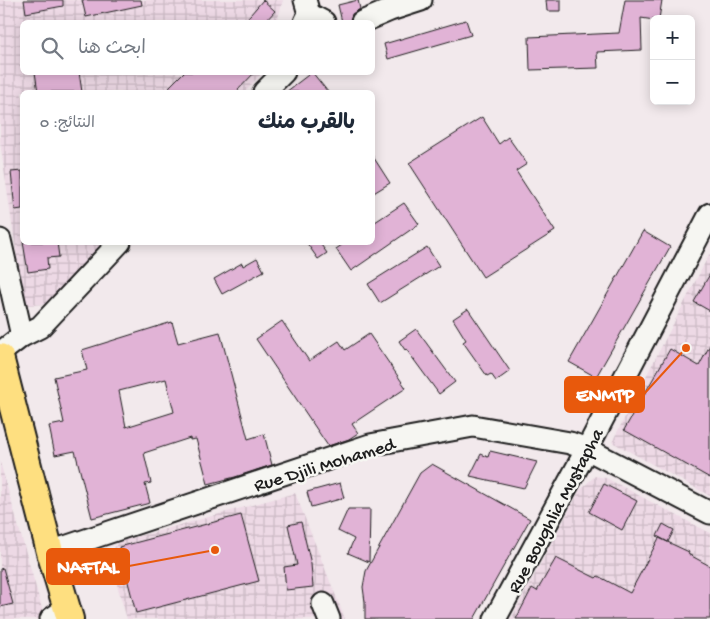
<!DOCTYPE html>
<html lang="ar">
<meta charset="utf-8">
<style>
:root{--surface:#fff;--page:#f2f2f3;--text:#1f2937;--muted:#747a83;--line:#e0e1e3}
body{margin:0;font-family:"Gochi Hand","Playpen Sans Arabic",sans-serif;background:var(--page);color:var(--text);direction:rtl}
.controls{position:absolute;right:15px;top:15px;display:grid;overflow:hidden;border-radius:8px;box-shadow:0 2px 12px #0003}
.controls button{width:45px;height:45px;display:grid;place-items:center;padding:0;border:0;border-bottom:1px solid var(--line);background:var(--surface);color:var(--text);font:25px sans-serif}
.list{margin:0;padding:0;list-style:none}
h2{display:flex;justify-content:space-between;align-items:center;height:65px;margin:0;padding:0 20px;font-size:21px}
h2 small{font-size:16px;font-weight:400;color:var(--muted)}
.icon{flex:none;width:28px;height:28px;fill:none;stroke:currentColor;stroke-width:2;stroke-linecap:round;stroke-linejoin:round}
.map{position:relative;flex:none;width:710px;height:619px;overflow:hidden;direction:ltr}
.search{position:absolute;background:var(--surface);box-shadow:0 2px 12px #0003;left:20px;top:20px;width:355px;height:55px;display:flex;align-items:center;gap:12px;box-sizing:border-box;padding:0 18px;border-radius:8px;color:var(--muted);font-size:19px}
.panel{position:absolute;background:var(--surface);box-shadow:0 2px 12px #0003;left:20px;top:90px;width:355px;height:155px;border-radius:8px;direction:rtl}
.map>svg:first-child{display:block}
.industrial{fill:url(#industrial-grid)}
.building{fill:#e1b3d6;stroke:#1c1c1c;fill-rule:evenodd}
.lines{fill:none;stroke-linecap:round;stroke-linejoin:round}
.minor-casing{stroke:#1c1c1c;stroke-width:25}
.major-casing{stroke:#1c1c1c;stroke-width:30}
.minor{stroke:#f6f6f2;stroke-width:21}
.major{stroke:#fedf80;stroke-width:26}
.labels{text-anchor:middle;stroke-width:5;stroke-linejoin:round;paint-order:stroke}
.street-label{font-size:19px;fill:#1c1c1c;stroke:#f6f6f2}
.leader{fill:none;stroke:#e8590c;stroke-width:2}
.callout-dot{fill:#e8590c;stroke:#f6f6f2;stroke-width:2}
.callout{fill:#e8590c;stroke:#e8590c;stroke-width:2}
.callout-label{font-size:20px;text-anchor:middle;font-weight:bold;fill:#fff}
</style>
<div class="map">
<svg width="710" height="619" viewBox="0 0 710 619">
<defs>
<pattern id="industrial-grid" width="8" height="8" patternUnits="userSpaceOnUse" patternTransform="scale(1.25)"><rect width="8" height="8" fill="#edd9e5"/><path d="M0 4h8M4 0v8" fill="none" stroke="#cbbac4"/></pattern>
</defs>
<rect width="100%" height="100%" fill="#f2e9ec"/>
<filter id="ink" filterUnits="userSpaceOnUse"><feTurbulence type="fractalNoise" baseFrequency=".02" numOctaves="2"/><feDisplacementMap in="SourceGraphic" scale="10" xChannelSelector="R" yChannelSelector="G"/><feConvolveMatrix kernelMatrix="1 2 1 2 8 2 1 2 1" color-interpolation-filters="sRGB"/></filter>
<g filter="url(#ink)">
<path class="industrial" d="M0,0H283L277,22H22V72L262,73L245,92H22V242L110,243L54,304L24,305L0,142Z
M710,253V496L612,442Z
M0,462L45,619H0Z
M595,476L606,478L710,533V619H511L580,490Z
M295,493L345,619H127L109,557L118,542Z"/>
<path class="building" d="M24,0H63V6L26,13Z
M82,0H141L142,5L86,17Z
M263,0L275,11L265,22H244Z
M358,0L360,9L352,14L350,21L342,22L338,5Z
M546,0H561V11H547Z
M625,0H662L659,19H654V20L641,18L642,50L597,52L598,68L530,70L529,37L619,33Z
M466,20L471,35L388,59L384,44Z
M35,72H79L82,92H38Z
M184,72H255L236,92H175L169,87Z
M312,72L328,92H286Z
M482,117L499,144L508,137L527,164L516,171L555,231L483,277L409,163Z
M372,155L390,183L372,194Z
M22,171V209L15,210L11,172Z
M404,203L419,224L351,271L336,249L346,242H372V224Z
M643,231L670,247L596,377L569,362Z
M23,242H57L59,257L47,258L48,269L28,272Z
M306,242H319L327,253L318,259Z
M427,247L439,266L380,303L368,284Z
M257,258L264,271L222,294L214,279L242,263L243,266Z
M710,274V311L694,302Z
M468,309L510,371L496,381L491,374L487,376L463,342L466,340L453,319Z
M282,321L309,361L339,341L345,350L369,334L406,388L352,424L358,433L349,439L328,446L256,339Z
M172,322L178,343L220,332L248,439L264,434L272,465L235,477L208,484L196,439L190,440V438L144,453L151,483L145,484L150,503L92,518L75,451L55,455L49,426L64,423L54,377L87,370L82,350ZM166,379L174,412L126,427L119,391Z
M416,329L455,382L439,394L406,349L405,350L399,341Z
M710,345V478L624,430L670,349L699,366Z
M490,451L537,462L524,488L470,476L481,454L488,457Z
M432,464L530,519L474,619H365V602L363,587L366,571L420,473Z
M340,483L344,498L311,507L307,492Z
M604,484L637,501L622,530L589,512Z
M348,509H370L369,562L348,553L354,539L338,531Z
M241,515L259,581L136,613L119,547Z
M301,522L311,564L313,587L286,590L284,567L297,565L288,525Z
M663,524L674,530L668,542L657,536Z
M659,538L689,552L688,554L710,566V619H516L532,588L537,591L556,558L596,578L598,576L630,593Z
M3,568L13,604L0,607V569Z"/>
<g class="lines">
<g class="minor-casing">
<path id="minor" d="M305,0L309,14L305,22
M309,14L324,22
M362,22L390,10L421,0
M264,92L284,72
M0,240L22,336
M0,353L22,336L40,327L120,242
M50,552L370,445L473,426L570,443L587,449L710,513
M323,604L329,619
M51,619L67,608
M495,619L587,449L710,214"/>
</g>
<g class="major-casing">
<path id="major" d="M0,357L50,552L70,619"/>
</g>
<use href="#minor" class="minor"/>
<use href="#major" class="major"/>
</g>
</g>
<g class="labels">
<g class="street-label">
<text transform="translate(324 463) rotate(-17)" y="7">Rue Djili Mohamed</text>
<text transform="translate(554 510) rotate(-62)" y="7">Rue Boughlia Mustapha</text>
</g>
</g>
<path class="leader" d="M686 348L644 394M215 550L129 566"/>
<g class="callout-dot">
<circle cx="686" cy="348" r="5"/>
<circle cx="215" cy="550" r="5"/>
</g>
<g class="callout">
<rect x="565" y="377" width="79" height="35" rx="5"/>
<rect x="47" y="549" width="82" height="35" rx="5"/>
</g>
<g class="callout-label">
<text x="605" y="401">ENMTP</text>
<text x="88" y="573">NAFTAL</text>
</g>
</svg>
<div class="controls">
<button>+</button>
<button>−</button>
</div>
<div class="search"><svg class="icon" aria-label="search" viewBox="0 0 24 24"><circle cx="10" cy="10" r="6"/><path d="M15 15l6 6"/></svg>ابحث هنا</div>
<section class="panel">
<h2>بالقرب منك<small>النتائج: 0</small></h2>
<ul class="list">
</ul>
</section>
</div>
